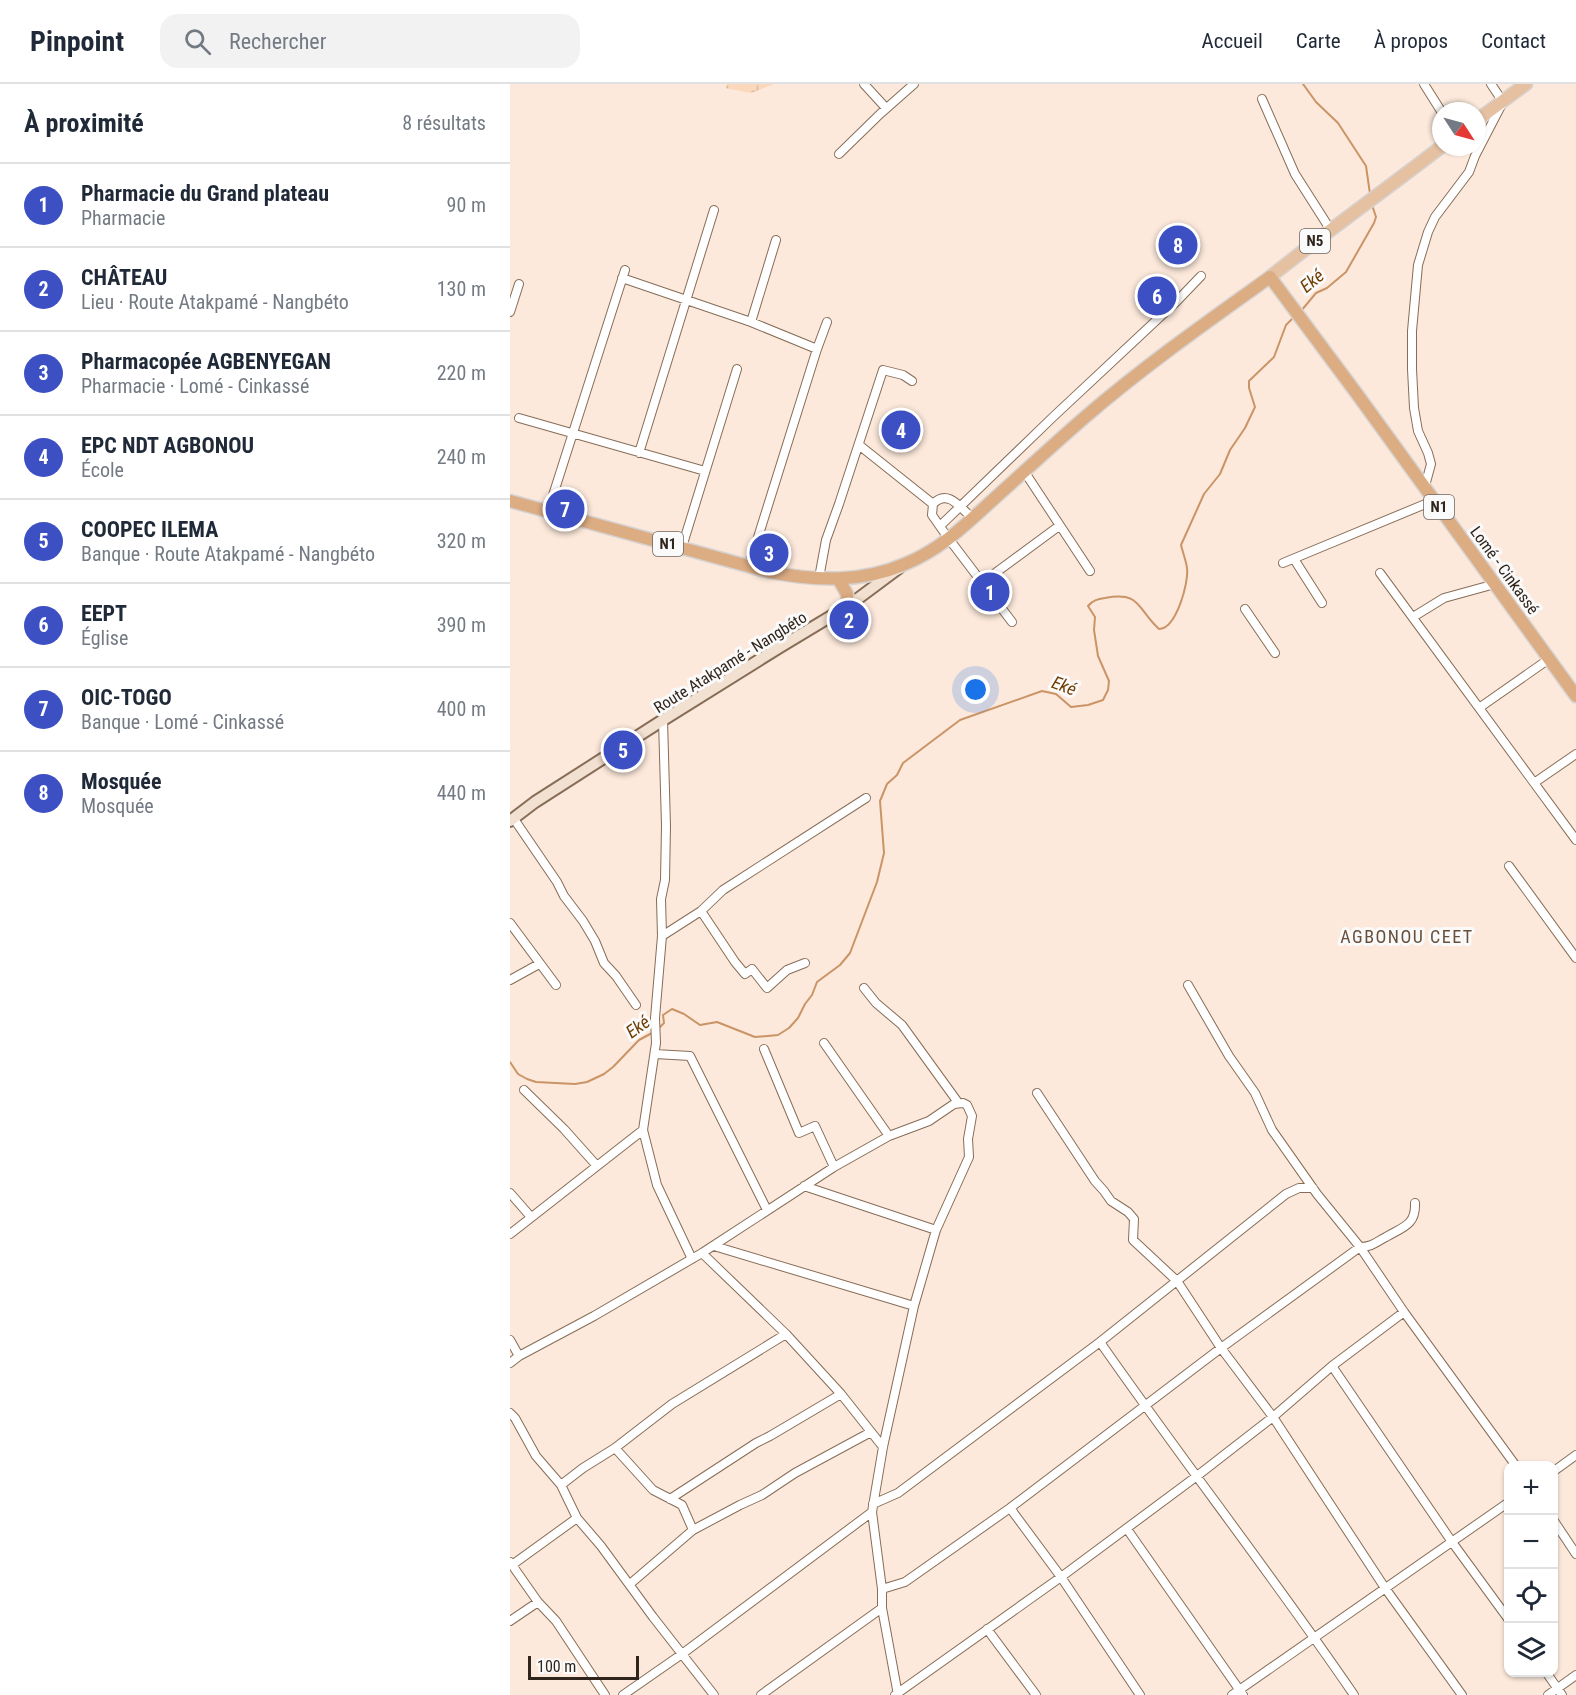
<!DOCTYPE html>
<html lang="fr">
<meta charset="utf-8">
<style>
:root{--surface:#fff;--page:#f2f2f3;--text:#1f2937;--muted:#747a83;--line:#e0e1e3;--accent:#3c50c3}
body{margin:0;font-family:"Roboto Condensed",sans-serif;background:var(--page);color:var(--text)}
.controls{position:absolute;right:18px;bottom:18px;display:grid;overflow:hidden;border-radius:12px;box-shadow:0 2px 4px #0004}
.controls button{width:54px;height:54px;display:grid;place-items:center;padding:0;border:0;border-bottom:2px solid var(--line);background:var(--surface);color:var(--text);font:30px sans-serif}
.compass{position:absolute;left:922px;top:18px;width:54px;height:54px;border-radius:50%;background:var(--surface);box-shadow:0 2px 4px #0004;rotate:126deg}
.scale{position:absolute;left:18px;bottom:15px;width:111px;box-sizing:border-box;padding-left:6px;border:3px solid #30251c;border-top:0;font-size:16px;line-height:21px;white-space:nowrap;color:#30251c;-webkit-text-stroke:4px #fafafa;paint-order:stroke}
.you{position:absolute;left:466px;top:606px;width:21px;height:21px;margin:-15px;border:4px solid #fff;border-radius:50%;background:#1a73e8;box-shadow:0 0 0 9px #1a73e833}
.badge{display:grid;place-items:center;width:39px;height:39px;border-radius:50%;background:var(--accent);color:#fff;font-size:20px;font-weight:700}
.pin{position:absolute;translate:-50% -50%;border:3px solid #fff;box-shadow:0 2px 6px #0006}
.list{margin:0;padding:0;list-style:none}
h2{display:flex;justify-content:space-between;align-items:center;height:78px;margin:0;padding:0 24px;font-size:26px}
h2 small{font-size:20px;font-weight:400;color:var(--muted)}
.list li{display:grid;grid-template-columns:39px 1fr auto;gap:18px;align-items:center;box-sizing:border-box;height:84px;padding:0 24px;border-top:2px solid var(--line)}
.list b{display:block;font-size:22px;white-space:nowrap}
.list p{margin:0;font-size:20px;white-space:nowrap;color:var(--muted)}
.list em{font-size:20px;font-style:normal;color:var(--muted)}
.icon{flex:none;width:33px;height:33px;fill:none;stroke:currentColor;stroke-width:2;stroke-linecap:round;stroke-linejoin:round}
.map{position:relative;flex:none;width:1066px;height:1611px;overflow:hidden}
header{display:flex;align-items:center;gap:36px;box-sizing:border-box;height:84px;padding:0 30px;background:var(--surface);border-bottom:2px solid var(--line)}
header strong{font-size:28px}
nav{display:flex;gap:33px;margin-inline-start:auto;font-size:21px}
.search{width:420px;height:54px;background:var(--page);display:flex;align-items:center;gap:15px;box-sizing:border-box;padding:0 21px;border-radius:18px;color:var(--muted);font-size:22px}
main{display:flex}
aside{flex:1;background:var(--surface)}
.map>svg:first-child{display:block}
.wetland{fill:url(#wetland-marsh)}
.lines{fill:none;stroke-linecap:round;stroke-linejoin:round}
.stream{stroke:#ca9467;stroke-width:2}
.minor-casing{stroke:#876d57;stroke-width:10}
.secondary-casing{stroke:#876d57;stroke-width:14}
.primary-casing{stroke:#d6d3d2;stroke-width:15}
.trunk-casing{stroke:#d6d3d2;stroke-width:15}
.minor{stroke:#fff;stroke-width:8}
.secondary{stroke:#f2e0d0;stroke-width:10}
.primary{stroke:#e5c1a2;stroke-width:12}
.trunk{stroke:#dcac83;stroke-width:12}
.labels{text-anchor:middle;stroke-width:6;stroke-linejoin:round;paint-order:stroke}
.shield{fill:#fafafa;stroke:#6d655f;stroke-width:1.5}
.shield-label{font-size:15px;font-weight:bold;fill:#30251c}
.street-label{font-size:16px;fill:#30251c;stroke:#fafafa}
.water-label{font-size:18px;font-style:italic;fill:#6f3d02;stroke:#fafafa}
.neighbourhood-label{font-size:18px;letter-spacing:1.5px;fill:#684f3b;stroke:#fafafa}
</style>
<header>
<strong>Pinpoint</strong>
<div class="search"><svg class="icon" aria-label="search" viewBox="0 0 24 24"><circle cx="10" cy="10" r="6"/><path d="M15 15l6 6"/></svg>Rechercher</div>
<nav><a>Accueil</a><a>Carte</a><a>À propos</a><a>Contact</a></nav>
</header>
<main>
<aside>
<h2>À proximité<small>8 résultats</small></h2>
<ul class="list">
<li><span class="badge">1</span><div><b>Pharmacie du Grand plateau</b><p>Pharmacie</p></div><em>90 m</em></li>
<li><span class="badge">2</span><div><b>CHÂTEAU</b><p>Lieu · Route Atakpamé - Nangbéto</p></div><em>130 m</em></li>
<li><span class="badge">3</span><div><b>Pharmacopée AGBENYEGAN</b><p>Pharmacie · Lomé - Cinkassé</p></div><em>220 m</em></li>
<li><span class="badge">4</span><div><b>EPC NDT AGBONOU</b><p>École</p></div><em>240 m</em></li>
<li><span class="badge">5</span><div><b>COOPEC ILEMA</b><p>Banque · Route Atakpamé - Nangbéto</p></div><em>320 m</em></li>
<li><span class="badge">6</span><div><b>EEPT</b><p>Église</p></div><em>390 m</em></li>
<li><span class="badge">7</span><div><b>OIC-TOGO</b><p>Banque · Lomé - Cinkassé</p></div><em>400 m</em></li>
<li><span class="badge">8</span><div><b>Mosquée</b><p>Mosquée</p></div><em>440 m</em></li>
</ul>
</aside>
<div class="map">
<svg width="1066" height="1611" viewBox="0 0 1066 1611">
<defs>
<pattern id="wetland-marsh" width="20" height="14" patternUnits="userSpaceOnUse" patternTransform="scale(1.5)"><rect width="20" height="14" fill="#fbd8bc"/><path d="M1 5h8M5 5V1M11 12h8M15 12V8" fill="none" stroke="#d7b9a1"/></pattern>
</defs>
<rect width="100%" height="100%" fill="#fce9db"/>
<path class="wetland" d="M217,0H264L241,9L215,4Z"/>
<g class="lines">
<path class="stream" d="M793,0L806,18L828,39L856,82L860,110
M791,227L806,209L817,204L836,188L864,139L866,133L862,121
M147,946L154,939L153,931L162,925L174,930L190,941L207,938L245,953L268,951L279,944L288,934L295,920L302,911L307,898L330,881L340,869L367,798L374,769L370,717L377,700L387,691L393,679L450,636L532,607L546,610L561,623L578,621L593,616L598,606L599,597L588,572L584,546L585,533L578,522C583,516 588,515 595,514C631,507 627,525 649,545C666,545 679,499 677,484C676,477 673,469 671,461L694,410L710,390L720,366L735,344L745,323L739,304V297L764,273L776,241L784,233
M0,978L8,990L17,995L26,998L65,1000L77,998L94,990L103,983L129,956L142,949"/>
<g class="minor-casing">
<path id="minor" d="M354,0L376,24
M914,0L931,27
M752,15L785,90L820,145
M329,70L370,30L404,0
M112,194L241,238L307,265
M0,228L9,200
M241,238L266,156
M9,334L195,387
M349,361L423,420L422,431L436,451
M129,369L204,126
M514,387L580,487
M915,402L921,380L918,369L908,347L904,324L902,285V247L908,181L918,148L925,133L959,88L965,72L993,18L981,0
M423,420C437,405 449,422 460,432
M38,427L115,186
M430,442L543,333L667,217L691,192
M439,455L502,538
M172,463L227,285
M784,475L812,519
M773,479L925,416
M239,482L307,265L317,238
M870,489L1066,756
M309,494L316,456L329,420L373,286L393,291L402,297
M473,498L549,442
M735,525L765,569
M903,533L934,514L985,500
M969,624L1039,575
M153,636L156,742L155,796L151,815L152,852L145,934L146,959L133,1046L147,1101L182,1175
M1024,699L1066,670
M4,735L47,798L54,812L73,837L85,857L94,879L106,892L126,921
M999,782L1066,874
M191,827L225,878L235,890L242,885L257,904L277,886L295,879
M0,839L46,901
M152,852L191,827L213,806L356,714
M0,896L29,880
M678,901L719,972L745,1009L762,1046L807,1110L850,1163L894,1228L1006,1382
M354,904L366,919L392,941L447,1017
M314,959L379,1052
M254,965L289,1049L305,1042L324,1083
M145,970L180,972L257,1126
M14,1006L54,1045L87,1082
M527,1009L585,1097L594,1107L601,1117L618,1128L624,1135L623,1156L667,1197L711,1264L763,1333L875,1504L952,1611
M294,1102L426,1146
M0,1109L21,1133
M0,1150L133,1046
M204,1162L404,1222
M192,1169L276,1250L331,1310L373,1363
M0,1256L9,1272
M590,1258C673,1377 762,1491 844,1611
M0,1279L9,1272L84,1232L192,1169L324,1083L379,1052L419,1037L444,1020L453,1019L457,1021L462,1032L458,1055L459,1073L426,1146L404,1222L373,1363L362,1428L372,1505V1524L388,1611
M822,1282L942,1458L999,1536
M0,1329L5,1334L26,1372L51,1401L73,1384L105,1364L162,1320L276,1250
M105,1364L143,1406L172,1421L183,1446
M1044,1387L1066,1371
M51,1401L67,1434L91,1462L143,1533L204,1611
M160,1415L246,1359L260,1352L331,1310
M363,1420L388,1409L590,1258L776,1110L789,1104H803
M500,1424L551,1493L630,1611
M1044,1437L1066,1470
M617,1445L733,1611
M0,1478L28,1518L46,1537L95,1611
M2,1481L67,1434
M120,1500L183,1446L230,1421L252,1411L285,1389L361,1348
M372,1505L395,1498L500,1424L711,1264L850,1163C862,1163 866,1158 876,1153C893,1143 906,1141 905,1119
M0,1537L28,1518
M477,1545L526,1611
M1036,1588L1052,1611
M113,1611L172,1570L362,1428
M251,1611L372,1524
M385,1611L551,1493L687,1392L763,1333L822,1282L894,1228
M722,1611L999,1418
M1038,1611L1066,1591"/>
</g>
<g class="secondary-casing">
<path id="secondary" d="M0,737L25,718L153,636L270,563L338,522L389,484"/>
</g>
<g class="primary-casing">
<path id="primary" d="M967,36L1016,0
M760,193C816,148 874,107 931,63"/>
</g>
<g class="trunk-casing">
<path id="trunk" d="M0,417L260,488C306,497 351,499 395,480C433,464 456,440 486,413C515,387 544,360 574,334C633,283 697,238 760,193L847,310L1066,612
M329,496L337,510L338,522"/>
</g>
<use href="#minor" class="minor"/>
<use href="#secondary" class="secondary"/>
<use href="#primary" class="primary"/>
<use href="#trunk" class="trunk"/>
</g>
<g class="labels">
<g class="shield">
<rect x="790" y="145" width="30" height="24" rx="4.5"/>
<rect x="914" y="411" width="30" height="24" rx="4.5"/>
<rect x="143" y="448" width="30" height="24" rx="4.5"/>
</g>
<g class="shield-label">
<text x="805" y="162">N5</text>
<text x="929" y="428">N1</text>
<text x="158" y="465">N1</text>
</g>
<g class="street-label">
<text transform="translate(995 486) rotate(54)" y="6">Lomé - Cinkassé</text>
<text transform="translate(220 578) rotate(-32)" y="6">Route Atakpamé - Nangbéto</text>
</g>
<g class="water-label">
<text transform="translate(802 197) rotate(-39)" y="6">Eké</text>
<text transform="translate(554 602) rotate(21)" y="6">Eké</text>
<text transform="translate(128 943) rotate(-36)" y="6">Eké</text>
</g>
<g class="neighbourhood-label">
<text x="897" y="859">AGBONOU CEET</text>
</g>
</g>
</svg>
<div class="controls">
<button>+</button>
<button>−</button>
<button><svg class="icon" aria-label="locate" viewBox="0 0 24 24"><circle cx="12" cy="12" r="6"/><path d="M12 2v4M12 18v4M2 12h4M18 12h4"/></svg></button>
<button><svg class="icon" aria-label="layers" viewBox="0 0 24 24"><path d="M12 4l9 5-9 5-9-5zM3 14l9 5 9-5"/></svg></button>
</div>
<svg class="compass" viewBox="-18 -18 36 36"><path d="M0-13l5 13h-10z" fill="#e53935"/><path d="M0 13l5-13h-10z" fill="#747a83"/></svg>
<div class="scale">100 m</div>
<div class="you"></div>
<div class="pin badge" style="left:480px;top:508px">1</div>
<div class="pin badge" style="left:339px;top:536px">2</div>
<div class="pin badge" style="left:259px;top:469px">3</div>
<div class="pin badge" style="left:391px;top:346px">4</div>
<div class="pin badge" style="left:113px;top:666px">5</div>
<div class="pin badge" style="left:647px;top:212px">6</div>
<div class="pin badge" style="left:55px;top:425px">7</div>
<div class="pin badge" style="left:668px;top:161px">8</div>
</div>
</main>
